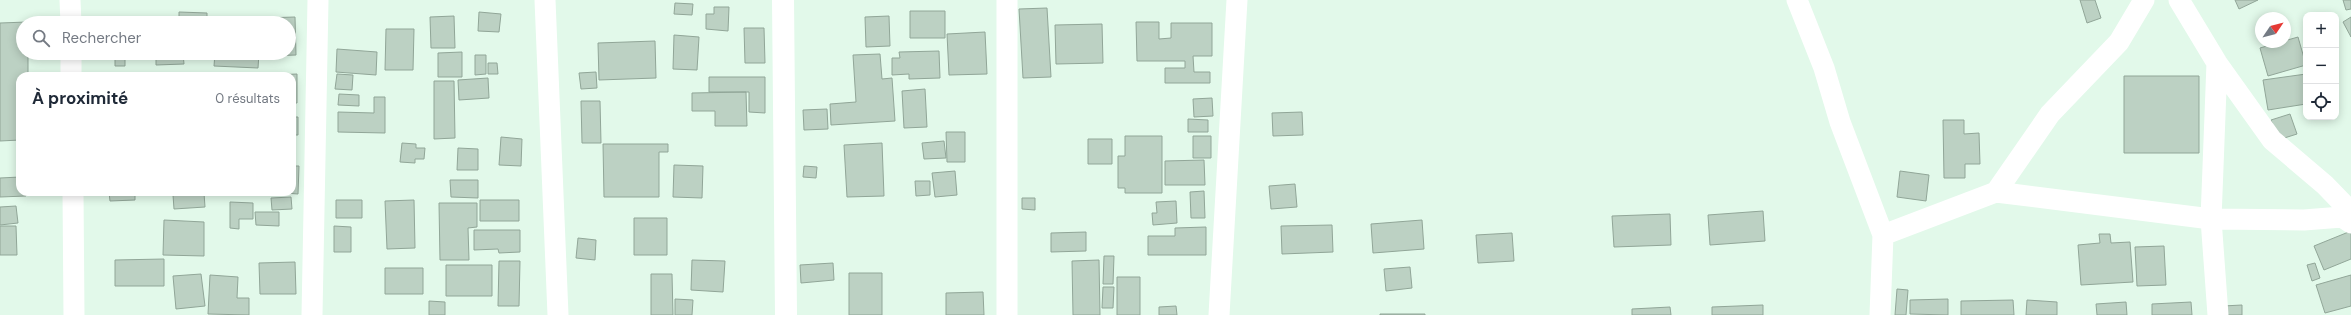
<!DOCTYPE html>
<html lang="fr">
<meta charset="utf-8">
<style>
:root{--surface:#fff;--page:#f2f2f3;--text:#1f2937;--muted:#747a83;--line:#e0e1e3}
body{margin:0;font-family:"DM Sans",sans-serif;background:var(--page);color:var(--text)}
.controls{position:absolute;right:12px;top:12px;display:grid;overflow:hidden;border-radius:8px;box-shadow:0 2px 10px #0003}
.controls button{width:36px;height:36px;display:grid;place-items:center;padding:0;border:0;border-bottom:1px solid var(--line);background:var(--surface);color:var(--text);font:20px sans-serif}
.compass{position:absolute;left:2255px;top:12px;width:36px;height:36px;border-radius:50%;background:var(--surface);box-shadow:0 2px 10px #0003;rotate:55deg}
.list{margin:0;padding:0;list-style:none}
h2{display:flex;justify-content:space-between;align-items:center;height:52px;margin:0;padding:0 16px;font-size:17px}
h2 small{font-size:13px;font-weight:400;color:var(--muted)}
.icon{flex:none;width:22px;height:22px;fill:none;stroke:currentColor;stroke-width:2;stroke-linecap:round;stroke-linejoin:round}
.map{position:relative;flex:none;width:2351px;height:315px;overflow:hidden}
.search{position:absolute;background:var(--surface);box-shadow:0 2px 10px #0003;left:16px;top:16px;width:280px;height:44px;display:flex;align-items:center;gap:10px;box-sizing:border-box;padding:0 14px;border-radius:22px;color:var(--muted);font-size:15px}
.panel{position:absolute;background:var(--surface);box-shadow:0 2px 10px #0003;left:16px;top:72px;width:280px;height:124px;border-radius:12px}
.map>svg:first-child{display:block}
.building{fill:#bcd1c3;stroke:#91a698}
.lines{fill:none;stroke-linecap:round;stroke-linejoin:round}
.street{stroke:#fff;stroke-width:21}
.secondary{stroke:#fff;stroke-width:22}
</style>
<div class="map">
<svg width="2351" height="315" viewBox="0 0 2351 315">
<rect width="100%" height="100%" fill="#e2f9ea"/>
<path class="building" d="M2080,0H2095L2101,18L2087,23Z
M2235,0H2258L2239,9Z
M2343,0H2351V9L2346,10Z
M675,3L693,4L692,15L674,14Z
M714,7H729L728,31L706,29V14H714Z
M1047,8L1051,77L1023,78L1019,9Z
M910,11H945V38H910Z
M179,12L207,13V23H179Z
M479,12L501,14L499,32L478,31Z
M454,16L455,48H431L430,17Z
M889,16L890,46L866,47L865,17Z
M295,17L296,55L266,56V53H289V23H264V18Z
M2351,17V37L2343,22Z
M27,22L23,23V53H28V76H20V140L0,141V23Z
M1136,22H1159V39L1171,38V23H1212V56H1193L1194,72H1210V83H1165V68H1185V61H1137Z
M1102,24L1103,63L1056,64L1055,25Z
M744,28H764L765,63H745Z
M386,29H414L413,70H385Z
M985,32L987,74L949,75L947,34Z
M674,35L699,37L697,70L673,69Z
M2298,37L2306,65L2268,76L2260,48Z
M655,41L656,78L599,80L598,43Z
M337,49L377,52L376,75L336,72Z
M939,51L940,78L909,79V74L892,75V58H900L899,52Z
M462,52V77H438V53Z
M115,53H183L184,64L156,65V56L125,58V66H115Z
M186,53H207V59H186Z
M215,53H259L258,68L214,66Z
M880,54L882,79L892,78L895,121L831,125L830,104L856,102L853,55Z
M475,55H486V74L475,75Z
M488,63H497L498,74H488Z
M596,72L597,88L581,89L579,73Z
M170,73V76H159V74Z
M297,74V103H292V76L275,75Z
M337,74L353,75L352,90L335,89Z
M2306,74V104L2268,110L2263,80Z
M2124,76H2199V153H2124Z
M709,77H765V113L749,112V92H709Z
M488,78L489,98L459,100L458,80Z
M434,81H454L455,138L434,139Z
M925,89L927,127L904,128L902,91Z
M746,92L747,126H715V111H692V93Z
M339,94L359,95V106L338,105Z
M374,97H385V133L338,132V112L374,113Z
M1212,98L1213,116L1194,117L1193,99Z
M581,101H600L601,143H582Z
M827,109L828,129L804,130L803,110Z
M1302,112L1303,135L1273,136L1272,113Z
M2290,114L2297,134L2278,140L2271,120Z
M292,117H298V135H292Z
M1188,119L1208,120V132H1188Z
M1943,120H1964V134L1979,133L1980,164H1965V178H1944Z
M946,132H965V162H947Z
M1125,136H1162V193H1125V188H1118V156H1125Z
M1193,136H1211V158H1193Z
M501,137L522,139L521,166L499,165Z
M1088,139H1112V164H1088Z
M944,141L946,158L924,159L922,143Z
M402,143L416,144V148H425L424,159H415V163L400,162Z
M882,143L884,196L847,197L844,145Z
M603,144H668V152H659V197H604Z
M458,148L478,149V170H457Z
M1204,160L1205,185H1165V161Z
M674,165L703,166L702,198L673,197Z
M292,166H299L298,194L272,192H292Z
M804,166L817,167L816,178L803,177Z
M955,171L957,195L935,197L932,173Z
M1900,171L1929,175L1926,201L1897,197Z
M20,177V192H26V196L0,197V178Z
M450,180H478V198L451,197Z
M915,181H930V195L916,196Z
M1295,184L1297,207L1271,209L1269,186Z
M1204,191L1205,218H1191L1190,192Z
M109,192H135V200L110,201Z
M204,193L205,207L174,209L173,195Z
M291,197L292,209L272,210L271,198Z
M1022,198H1035V210L1022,209Z
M336,200H362V218H336Z
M414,200L415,248L387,249L385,201Z
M480,200H519V221H480Z
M1176,201L1177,223L1153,225L1152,213H1157L1156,202Z
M230,202L253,203V219H239V229L230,228Z
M439,203H477V227L468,228L469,260H440Z
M16,206L18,223L0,225V207Z
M1763,211L1765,241L1710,245L1708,215Z
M255,212H279V226L256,225Z
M1670,214L1671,245L1614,247L1612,216Z
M634,218H667V255H634Z
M164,220L204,222V256L163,255Z
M1422,220L1424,249L1373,253L1371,224Z
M1332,225L1333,252L1282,254L1281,226Z
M0,226H16L17,255H0Z
M334,226L351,227V252H334Z
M1206,227V255H1148V236H1175V228Z
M474,230H520V252L499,253L498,249L474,250Z
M2351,231V259L2324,270L2314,246Z
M1086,232V251L1051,252V233Z
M1512,233L1514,261L1478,263L1476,235Z
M2099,234H2110L2111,243L2130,242L2133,282L2081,285L2078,245L2100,243Z
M578,238L596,240L595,260L576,258Z
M2164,246L2166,285L2137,286L2135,247Z
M1104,256H1114L1113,284H1103Z
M164,259V286H115V260Z
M692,260L725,261L723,292L691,290Z
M1099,260L1100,315H1073L1072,261Z
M499,261H520L519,306H498Z
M295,262L296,294H260L259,263Z
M833,263L834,280L801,283L800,265Z
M2315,263L2320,278L2312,281L2307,265Z
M446,265H492V296H446Z
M1410,267L1412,288L1386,291L1384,269Z
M385,268H423V294H385Z
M849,273H882V315H849Z
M201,274L205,306L176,309L173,276Z
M651,274H672L673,315H651Z
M210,275L238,277L237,298H249V315L208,314Z
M2351,275V306L2325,313L2316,285Z
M1117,277H1140V315H1117Z
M1103,287H1114L1113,308H1102Z
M1897,289L1908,290L1906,315H1895Z
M983,292L984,315H946V293Z
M675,299L693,300L692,315H675Z
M1948,299V315L1910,314V300Z
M2013,300L2014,315H1961V301Z
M2027,300L2057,302V315H2026Z
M429,301L445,302V315H429Z
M2126,302L2127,315H2097L2096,304Z
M2191,302L2192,315H2152V304Z
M1763,305V315H1712V307Z
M2242,305V315H2223V306Z
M1176,306L1177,315H1159V307Z
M1670,307L1671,315H1632V309Z
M1380,314H1425V315H1380Z"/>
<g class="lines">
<path class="street" d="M70,0L71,23
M545,0L558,315
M1797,0L1824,68L1840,122L1883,235L1880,315
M2179,0L2217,63L2272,140L2325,185L2351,212
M71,53V76
M2217,63L2211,219L2218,315
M73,192L74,315
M1996,192L2050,114L2119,42L2144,0
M1883,235L1996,192L2211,219L2304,220L2342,217L2351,223
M312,315L318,0
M1007,315V0
M1219,315L1237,0"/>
<path class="secondary" d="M783,0L786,315"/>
</g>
</svg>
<div class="controls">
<button>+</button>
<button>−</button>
<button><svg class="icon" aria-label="locate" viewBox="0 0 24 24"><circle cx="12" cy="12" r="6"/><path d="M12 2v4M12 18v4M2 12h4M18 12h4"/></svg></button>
</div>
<svg class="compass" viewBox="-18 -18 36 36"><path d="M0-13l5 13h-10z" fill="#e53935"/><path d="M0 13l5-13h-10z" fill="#747a83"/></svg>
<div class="search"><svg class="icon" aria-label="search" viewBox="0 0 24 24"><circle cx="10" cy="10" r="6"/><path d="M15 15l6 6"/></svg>Rechercher</div>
<section class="panel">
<h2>À proximité<small>0 résultats</small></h2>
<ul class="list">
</ul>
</section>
</div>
